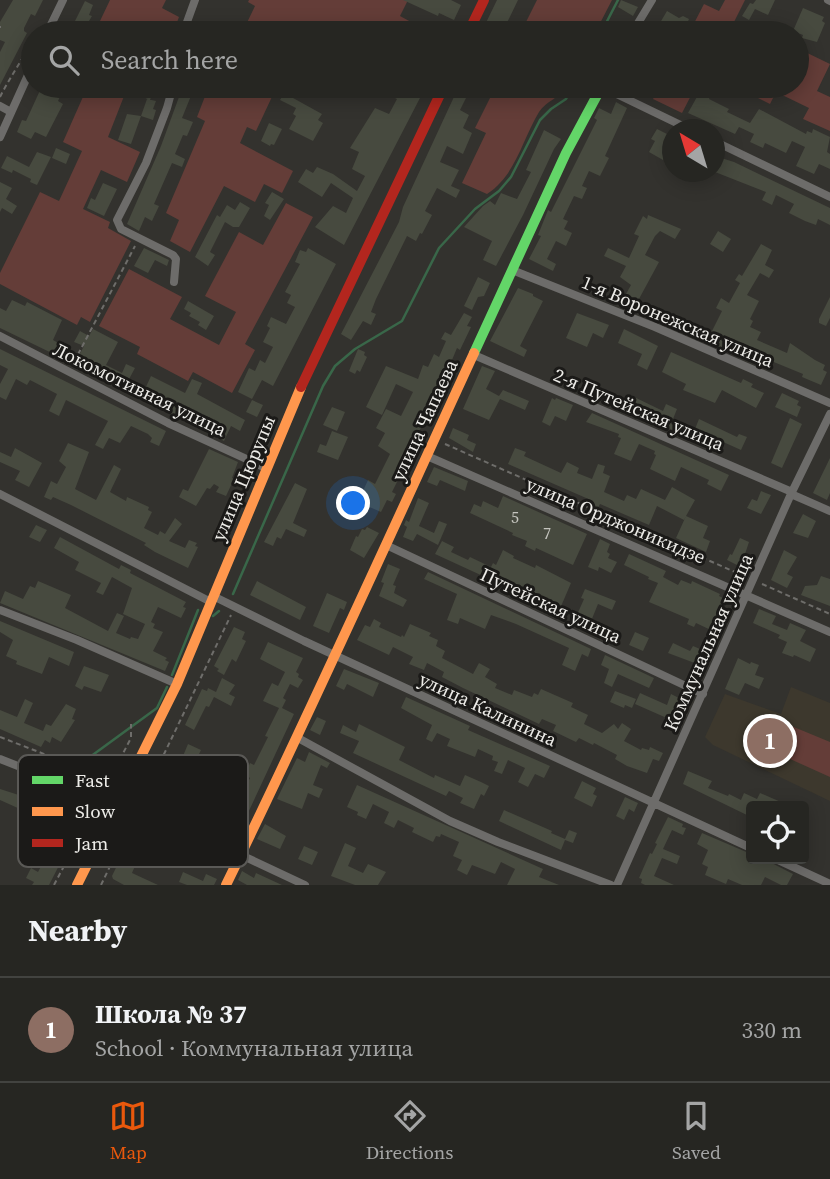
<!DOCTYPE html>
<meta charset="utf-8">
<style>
:root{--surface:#262622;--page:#2e2e2a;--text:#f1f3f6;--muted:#a4a5a5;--line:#424340;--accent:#ea580c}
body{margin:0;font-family:"Source Serif 4",serif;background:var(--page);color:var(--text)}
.controls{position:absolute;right:21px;bottom:21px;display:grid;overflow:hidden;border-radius:7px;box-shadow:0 4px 18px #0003}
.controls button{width:63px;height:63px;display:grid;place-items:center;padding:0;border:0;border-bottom:2px solid var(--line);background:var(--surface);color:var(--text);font:35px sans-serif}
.compass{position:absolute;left:662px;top:119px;width:63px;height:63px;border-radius:50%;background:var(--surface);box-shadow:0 4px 18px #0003;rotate:322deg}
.you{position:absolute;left:354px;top:504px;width:24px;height:24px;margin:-18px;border:5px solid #fff;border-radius:50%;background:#1a73e8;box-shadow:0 0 0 10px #1a73e833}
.badge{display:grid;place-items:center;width:46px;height:46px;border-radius:50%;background:var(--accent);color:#fff;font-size:23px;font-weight:700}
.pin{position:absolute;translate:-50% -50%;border:4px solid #fff;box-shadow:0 2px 7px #0006}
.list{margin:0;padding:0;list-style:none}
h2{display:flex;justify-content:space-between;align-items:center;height:91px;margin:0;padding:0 28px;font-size:30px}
h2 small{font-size:23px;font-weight:400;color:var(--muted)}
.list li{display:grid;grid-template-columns:46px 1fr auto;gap:21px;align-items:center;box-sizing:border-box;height:105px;padding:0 28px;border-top:2px solid var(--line)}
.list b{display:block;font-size:26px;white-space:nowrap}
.list p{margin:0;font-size:23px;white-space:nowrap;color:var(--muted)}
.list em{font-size:23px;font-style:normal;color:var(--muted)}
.icon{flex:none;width:38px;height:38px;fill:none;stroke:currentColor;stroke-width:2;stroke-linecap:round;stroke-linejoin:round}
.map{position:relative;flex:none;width:830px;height:885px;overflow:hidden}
.search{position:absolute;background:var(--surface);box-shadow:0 4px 18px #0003;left:21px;right:21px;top:21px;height:77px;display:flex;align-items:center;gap:18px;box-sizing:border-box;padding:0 24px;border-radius:38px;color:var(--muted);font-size:26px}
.sheet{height:196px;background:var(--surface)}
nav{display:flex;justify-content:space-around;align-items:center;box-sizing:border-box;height:98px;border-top:2px solid var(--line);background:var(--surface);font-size:19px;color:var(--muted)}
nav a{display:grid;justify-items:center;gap:4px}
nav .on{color:var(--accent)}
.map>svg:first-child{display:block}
.built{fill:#3d382d}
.green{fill:#643d38}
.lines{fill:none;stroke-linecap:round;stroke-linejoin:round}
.stream{stroke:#396749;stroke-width:2.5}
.building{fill:#474a3f}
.path{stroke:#6e6d6a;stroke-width:2;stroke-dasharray:5 3.5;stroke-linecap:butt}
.street{stroke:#6d6c6a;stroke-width:8}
.fast{stroke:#63d668;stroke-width:10}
.slow{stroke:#ff974d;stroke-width:10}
.jam{stroke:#b3261e;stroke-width:10}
.labels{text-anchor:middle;stroke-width:6;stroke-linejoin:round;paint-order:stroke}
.number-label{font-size:16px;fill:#c4c4be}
.street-label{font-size:19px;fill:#edece8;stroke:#1b1a18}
.key{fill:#1b1a18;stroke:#5a5956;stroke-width:2}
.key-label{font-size:19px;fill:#edece8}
</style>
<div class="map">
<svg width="830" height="885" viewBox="0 0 830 885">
<rect width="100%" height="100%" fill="#33322e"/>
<path class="built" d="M791,687L830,703V801L713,745L705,737L725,694L781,714Z"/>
<path class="green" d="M110,0H166L162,8L179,17L173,33H103L107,25L100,21Z
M249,0H408L400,16L411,22L406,33H242L255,6L248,2Z
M537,0H612L595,33H569L553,25L549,33L526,22Z
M725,0H745L734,22L752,31L755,26L769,33H689L704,4L719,11Z
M797,48L830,64L817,91L830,97V131L803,119L809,108L776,92L770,104L748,93L750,88L748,86H797Z
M101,86H128L108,137L140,152L127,182L101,170L83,209L110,222L108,228L131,241L90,322L81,317L77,325L0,284V273L40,192L59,201L82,151L63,142L86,90L97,95Z
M209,86H277L256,131L247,127L240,143L293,171L282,193L264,184L255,202L224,186L190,252L170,241L179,220L166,213L205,121L197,117Z
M501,86H567C560,98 546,101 539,112C522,140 516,175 487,194L462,183L486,133L475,128L494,90L498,91Z
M660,86H696L682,113L653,99Z
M286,203L313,217L245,344L255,350L232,393L193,372L188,381L137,354L140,347L99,326L129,269L182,297L170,319L219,345L236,312L205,296L239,232L263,245Z
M789,725L830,742V777L779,754C771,742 774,729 789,725Z"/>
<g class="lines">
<path class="stream" d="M601,33L618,0
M233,594L323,386L335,366L355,349L402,321L439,248L475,209L499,191L511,177L540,120L551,109L566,99L573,86
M213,616L219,611
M172,675L198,610
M68,773L157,708L167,687"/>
</g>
<path class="building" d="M13,0H43L35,16L31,14L24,28V31L27,33L0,85V52L5,42L0,40V22Z
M403,0H451L461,5L454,20L439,13L438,16Z
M497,0H518L505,27L519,33H481Z
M621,0L638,7L633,16L618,7Z
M756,0H775L768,15L755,9L749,20L742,16L750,3L753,4Z
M85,1L93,5L89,15L92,16L89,21L101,26L98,33H69Z
M803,8L824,17L822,21L825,23L817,42L802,38L803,35L793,31Z
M667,11L679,18L683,16L689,19L683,33H654Z
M42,86H65L58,101L63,104L46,137L35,132L31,139L17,132L22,120L26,121Z
M139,86H155L150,100L136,94Z
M183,86H195L182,118L193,122L187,136L183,135L175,154L185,159L182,167L172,163L154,204L159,206L152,221L145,217L139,231L127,224L161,146Z
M371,86H420L416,93L421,96L344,245L315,227L333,206L346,213L353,198L331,183L322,197L298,182L306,169L313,173L317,167L333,174L357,191L365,176L352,169L359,152L350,148L375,108L389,114L397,99Z
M459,86H472L460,110L469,115L463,128L472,133L463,154L447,146L440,162L459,170L451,186L460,190L456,198L437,188L425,211L432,215L422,234L420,233L416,241L407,236L376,299L371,312L376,314L371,325L363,321L351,340L341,334L399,222L403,207Z
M703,86H715L709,99L729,109L727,112L750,123L759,109L806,134L807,131L812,133L813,129L830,137L827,152L830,154V169L819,164L814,174L796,166L805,147L792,141L786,153L765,143L763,148L750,142L754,134L739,127L735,134L688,113Z
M284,93L322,114L318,120L323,123L313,141L289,129L296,116L293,114L296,108L280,100Z
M147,99L156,101L153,109L156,110L153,120L141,116Z
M616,102L627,108L605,156L609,158L600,176L589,171L582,186L587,188L582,199L574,196L563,219L568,221L564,229L572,233L566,246L556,241L547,259L556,264L553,271L529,259L541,236L538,235L548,210L551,212L597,120L594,118L599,108L611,114Z
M127,114L141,116L131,144L118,140Z
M269,123L282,129L274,145L271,144L270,146L261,141Z
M657,129L673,137V144L663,160L649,152L655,141L651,139Z
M544,130L561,139L554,149L523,215L496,266L483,260L492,241L464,227L483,206L490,201L495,205L501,193L517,199L531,172L526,170Z
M56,148L70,154L66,164L52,158Z
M37,152L51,157L37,185L30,182L31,179L13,170L12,173L1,168L7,156L29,167Z
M715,156L734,162L830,208V225L818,219L816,225L805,221L789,213L794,204L776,195L772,205L762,200L766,192L715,172Z
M0,182L12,188L6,199L17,206L12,214L2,208L0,212Z
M103,183L117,189L104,216L87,208L91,198L95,200Z
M272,192L284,199L270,220L264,216L269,205L265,203Z
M240,202L250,208L239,227H233L225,222L210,252L215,255L208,266L195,257L217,215L220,217L227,205L235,210Z
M648,215L681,229L675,239L660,231L655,236L645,255L659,262L633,310L621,303L631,285L620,277L626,266L604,256L608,248L629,258L639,236L634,234L643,216L647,219Z
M718,231L731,239L723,252L710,244Z
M761,244L772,250L765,265L774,270L769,278L760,273L747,295L759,301L750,319L753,321L750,327L761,332L757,340L787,353L790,343L815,360L825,365L823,370L827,372L821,385L802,377L803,374L764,358L762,363L724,345L723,349L698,338L703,328L712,331L722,311L716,308L721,298L729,303L740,283L735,280L739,274L742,276Z
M144,248L169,260L167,266L155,260L148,273L134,266Z
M308,248L336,264L273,386L262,380L252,399L238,392L249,368L255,371L260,360L265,363L273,347L263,342L270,328L267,326L271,317L286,324L295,307L287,303L291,295L285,292L300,264L295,262L300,250L306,252Z
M478,277L490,283L484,296L478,297L472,310L464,306Z
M518,288L533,294V296L543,301L520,346L527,350L524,357L490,341Z
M830,297V318L826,326L819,323V319Z
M12,300L25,306L27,302L62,320L53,340L65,347L60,357L0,328V308L6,311Z
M188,301L214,316L206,330L198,325L200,322L189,316L191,313L184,309Z
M464,313L472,317L467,326L471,327L460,350L457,348L445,377L449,379L436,405L433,404L404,461L410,464L406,474L402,472L392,492L396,494L392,502L387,500L381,512L358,502L368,480L375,484L390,454L378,446L385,433L376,428L386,409L401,416L413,392L396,384L382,415L366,407L386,366L418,379L423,365L428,367L434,354L439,357L446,341L441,339L445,332L451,335Z
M577,313L609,325L603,338L593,333L587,347L566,338Z
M93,329L118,342L106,365L122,373L126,364L135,368L128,381L145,389L151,376L185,393L192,379L202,383L197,394L245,420L240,431L231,426L224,441L82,368L83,367L75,363L84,346L74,342L80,331L89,336Z
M624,329L658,346L647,370L637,365L642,354L618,343Z
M0,349L166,431L159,446L150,442L152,438L148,434L131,426L120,443L109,438L103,449L95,445L108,421L66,400L59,416L49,411L57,394L30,380L27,385L16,379L6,400L0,397V384L8,369L0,365Z
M358,349L365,352L364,355L367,357L360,372L357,370L355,374L349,371Z
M671,352L741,383L743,379L753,384L751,387L764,393L756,408L722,390L715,403L683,390L686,384L662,372Z
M482,366L495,371L486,389L499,396L503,390L529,401L525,410L500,399L489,420L463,409Z
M610,392L629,401L632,396L663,411L666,404L677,409L673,419L695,429L699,419L737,437L739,434L747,437L741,450L721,441L717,450L606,400Z
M782,393L799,401L797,405L801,407L797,417L775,407Z
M552,398L555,400L556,398L573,405L566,421L555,416L550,426L542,422Z
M252,400L263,405L257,417L246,412Z
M332,407L345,412L337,431L323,425Z
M592,413L729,475L721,491L707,484L709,480L681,467L675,481L650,469L656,455L654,454L655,451L639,444L631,461L614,454L621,438L618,437L619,434L586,422Z
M790,418L802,424L782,468L771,463Z
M453,428L469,435L467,440L476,444L473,452L449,438Z
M332,431L348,437L338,460L317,452L320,444L326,446Z
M68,443L89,452L75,489L96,500L114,465L121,469L110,492L126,501L127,497L149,507L148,510L152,512L144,528L158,535L160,531L165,534L175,518L182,524L169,541L185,548L189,540L197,543L195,546L198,547L188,568L155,552L144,545L146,543L71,505L53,497L51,500L44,497L51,481L57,484L66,467L59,461Z
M15,448L42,463L29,487L15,480L20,471L0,462V452L11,457Z
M515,448L526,452L524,456L561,473L567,462L579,468L577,473L592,479L598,464L605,466L603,473L610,476L604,492L624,501L627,495L636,499L641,489L665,500L672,487L695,500L686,516L708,526L703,538L710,541L706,552L676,538L686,516L684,520L657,506L649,525L600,504L598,508L591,505L593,501L508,464Z
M209,449L238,462L232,478L234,479L226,496L216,492L219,487L214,484L210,489L207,488L196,506L179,497L183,489L188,491Z
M830,458V493L827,500L813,493Z
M434,467L468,481L465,491L440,480L437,486L427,482Z
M295,483L307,489L293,523L307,530L304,537L286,529L281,539L277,537L273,546L264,542Z
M761,491L771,495L761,514L747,508L752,499L757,501Z
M503,496L587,534L573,565L536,548L535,551L525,546L527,541L512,535L513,533L470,513L474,504L481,507L483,501L498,508Z
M418,498L429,503L419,526L434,533L439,521L447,524L438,545L417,534L413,541L403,537L407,527L404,525L406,520L409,522Z
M803,514L816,521L808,538L793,533Z
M36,525L47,530L40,542L29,537Z
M367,527L379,533L364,558L350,550L356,536L358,537L362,529L365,530Z
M60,537L119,569L121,565L131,570L130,573L186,602L183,607L186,608L181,618L158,607L151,622L155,624L153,628L163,632L153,651L167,658L165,660L169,662L165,671L0,603L5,591L23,599L30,586L35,588L38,581L71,595L65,608L108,631L117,613L124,616L116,633L130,639L131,637L138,639L145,624L123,614L132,588L112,577L103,595L96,592L101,583L75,570L79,562L54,548Z
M740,538L749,542L743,560L752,565L749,571L727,560L730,554L732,555Z
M600,539L610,544L607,552L610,554L608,558L617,562L611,573L599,567L598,571L588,567Z
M442,541L454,547L451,552L468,560L470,557L491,567L493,563L496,565L503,550L514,556L513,558L535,568L536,565L571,583L559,611L435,554Z
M784,550L797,557L787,574L793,577L787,588L771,580Z
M629,554L666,571L663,577L678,585L681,580L691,584L692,581L720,594L719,596L725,599L719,613L723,615L715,632L696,623L694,627L687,624L689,619L649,602L658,583L648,579L649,577L624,565Z
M388,564L400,569L393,585L396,586L394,593L407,600L403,607L379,596L384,583L381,582Z
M428,572L591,649L588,657L582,654L575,671L562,665L569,648L516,624L491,615L485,629L460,618L458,624L447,620L457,594L424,579Z
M821,576L830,579V606L801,595L805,586L817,585Z
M257,581L306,607L300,620L250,595Z
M585,589L616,601L612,610L598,604L589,626L578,621L580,619L576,617L584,599L581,598Z
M327,593L347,602L344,610L340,608L329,633L313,626Z
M759,609L776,616L772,624L787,630L790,623L806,630L800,641L816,649L810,662L794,655L793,657L782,653L787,642L778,638L780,635L753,623Z
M374,619L381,623L379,627L401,637L402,635L404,637L410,624L431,633L429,636L438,640L436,646L445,651L442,658L473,674L479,663L490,669L485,677L497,684L495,688L512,695L514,690L532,697L534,693L538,695L541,689L573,703L571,707L588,715L584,724L602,733L614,724L618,729L622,723L631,729L624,741L641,750L642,748L649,750L650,747L663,753L659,761L653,759L647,773L627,766L615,759L617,755L594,743L593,745L579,738L576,742L553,731L556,725L542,719L539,724L463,688L442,677L444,672L427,663L424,670L409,664L413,657L393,647L389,655L357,640L365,625L370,627Z
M0,621L74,652L69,666L49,657L42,674L16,664L17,661L6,656L13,640L0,632Z
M234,627L245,632L242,639L246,641L236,662L232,659L224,675L217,671L219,669L214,666Z
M635,632L649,638L643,651L629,645Z
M268,642L303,658L296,672L299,674L298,677L303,680L298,688L290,684L283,698L286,700L282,708L294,714L241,828L219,818L229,795L239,800L250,778L245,774L250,763L254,765L268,737L265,736L279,708L263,701L272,683L278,686L285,672L260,659Z
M673,643L690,651L693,646L707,652L700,665L668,653Z
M605,655L654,678L649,688L618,674L612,687L604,683L609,669L601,665Z
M738,658L750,664L751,662L759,665L755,675L764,678L759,689L745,683L739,695L725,689Z
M84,666L109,675L101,692L84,686L82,690L75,686Z
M344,669L379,683L373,697L347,684L344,690L336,686Z
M222,678L235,685L229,694L235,697L231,706L214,697L209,707L206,706L194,730L185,725L202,689L207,691L208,688L216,692Z
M615,691L636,699L632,708L625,705L624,708L610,702Z
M640,693L667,705L671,694L681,699L678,706L681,708L678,717L674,725L668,722L669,719L635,704Z
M406,697L470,726L468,730L550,766L544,778L535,774L528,787L518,782L525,768L512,762L508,760L502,774L494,771L498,762L492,760L493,756L478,749L475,757L447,746L450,739L437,733L432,742L426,739L432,725L401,708Z
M25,699L33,703L24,723L43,731L46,724L51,726L66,704L76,709L72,719L75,720L61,742L52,737L50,743L45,740L41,747L0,729V710L17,717Z
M317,717L326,721L320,735L310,730Z
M359,724L405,747L399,760L434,778L435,775L460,786L465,775L481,782L489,786L484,796L481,794L474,809L460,803L463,798L449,791L446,796L353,753L359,741L340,733L343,725L356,732Z
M188,744L201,750L195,762L183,756Z
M309,752L330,763L327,768L321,765L313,785L323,789L319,798L308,793L302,809L277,799L297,758L305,762Z
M167,766L178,771L176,776L179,778L176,783L189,789L172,828L174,829L166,846L170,848L166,856L148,847L142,861L138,859L132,873L158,885H124L113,879L112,876L154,789L159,791L166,776L163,774Z
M688,771L712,781L708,788L728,796L729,794L741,800L744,793L757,799L760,793L790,806H751V817L683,784Z
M582,781L596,788L593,794L597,796L592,807L574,798Z
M357,785L543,869L539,877L559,885H507L515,869L501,862L495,874L472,865L467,875L457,870L462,860L453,856L459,842L441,834L440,837L436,836L433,842L412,832L414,828L398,820L394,828L384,823L389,812L373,804L366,819L357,815L358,812L347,807Z
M0,789L25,797L20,809L0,800Z
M625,797L638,803L634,812L629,809L624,820L616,816Z
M504,810L552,831L551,833L565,839L569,830L577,833L573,843L565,840L561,850L499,821Z
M668,817L683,824L682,827L686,828L683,835L672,830L663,849L680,856L677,864L662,858L654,876L674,885H645L641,883L642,879L639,878L650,853L652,854L657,844L655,843Z
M265,824L286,836L280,849L257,839Z
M702,833L751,854V859H764L793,874L787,885H781L765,877L761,885H742L728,879L726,884L705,875L708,867L702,864L708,850L697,844Z
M48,837L68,848L49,885H32L34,882L26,878L31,868L38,872L46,857L34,850L40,840L45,842Z
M345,843L356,848L348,866L363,873L368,864L386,872L378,885H355L331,876Z
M304,846L318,852L312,865L298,859Z
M242,871L254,878L256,873L282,885H247L238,880Z
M183,872L203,881L206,874L217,879L214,885H187L179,882Z"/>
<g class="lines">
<path class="path" d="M0,27H1
M0,97C10,77 23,59 33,39
M74,362L135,246
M445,444L744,576
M762,584L830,614
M0,737L109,779
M104,790L131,738V724
M54,885L95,807
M101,885L231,615"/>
<path class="street" d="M828,0L830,1
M47,33L63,0
M183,33L195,0
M632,33L652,0
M173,86L167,108L146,163L117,220L121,229L173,255L176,259L174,282
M602,87L691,130
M0,106L11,112
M0,137L33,64
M714,141L830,197
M512,270L655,327L830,403
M0,336L168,423L266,468
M474,355L792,492
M427,456L830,632
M0,494L211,602
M791,494L830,511
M386,545L703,694
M213,596L304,641L751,848
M0,610L77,640L177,684
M298,738L450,821L498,842L611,885
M0,759L117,805
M241,855L305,885
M776,859L830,884
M617,885L791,494L830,414"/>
<path class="fast" d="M474,353L566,153L602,86"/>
<path class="slow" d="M77,885L177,684L301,387
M226,885C312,709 392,531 474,353"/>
<path class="jam" d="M468,33L484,0
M301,387L444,86"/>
</g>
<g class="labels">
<g class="number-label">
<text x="515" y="523">5</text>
<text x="547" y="539">7</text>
</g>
<g class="street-label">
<text transform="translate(678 321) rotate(23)" y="7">1-я Воронежская улица</text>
<text transform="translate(140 389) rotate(26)" y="7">Локомотивная улица</text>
<text transform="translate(639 409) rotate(23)" y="7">2-я Путейская улица</text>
<text transform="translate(424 420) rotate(-65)" y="7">улица Чапаева</text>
<text transform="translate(243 478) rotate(-67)" y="7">улица Цюрупы</text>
<text transform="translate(616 520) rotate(23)" y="7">улица Орджоникидзе</text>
<text transform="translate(551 605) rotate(25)" y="7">Путейская улица</text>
<text transform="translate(708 642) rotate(-66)" y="7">Коммунальная улица</text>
<text transform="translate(488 709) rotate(25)" y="7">улица Калинина</text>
</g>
</g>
<rect x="18" y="755" width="230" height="112" rx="10" class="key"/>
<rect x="32" y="776" width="31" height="8" fill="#63d668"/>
<rect x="32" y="807" width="31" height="9" fill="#ff974d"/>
<rect x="32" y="839" width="31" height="8" fill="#b3261e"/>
<g class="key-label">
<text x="75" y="787">Fast</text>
<text x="75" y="818">Slow</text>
<text x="75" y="850">Jam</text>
</g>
</svg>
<div class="controls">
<button><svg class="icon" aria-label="locate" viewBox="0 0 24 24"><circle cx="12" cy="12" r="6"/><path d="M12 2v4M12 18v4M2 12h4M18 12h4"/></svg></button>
</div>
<svg class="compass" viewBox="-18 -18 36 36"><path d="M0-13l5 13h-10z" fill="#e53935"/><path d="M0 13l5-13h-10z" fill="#a4a5a5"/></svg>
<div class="you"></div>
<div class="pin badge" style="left:770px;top:741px;background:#8d6e63">1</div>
<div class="search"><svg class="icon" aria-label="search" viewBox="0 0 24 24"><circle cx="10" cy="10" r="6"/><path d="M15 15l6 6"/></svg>Search here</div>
</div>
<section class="sheet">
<h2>Nearby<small></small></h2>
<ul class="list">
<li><span class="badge" style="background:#8d6e63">1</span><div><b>Школа № 37</b><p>School · Коммунальная улица</p></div><em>330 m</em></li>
</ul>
</section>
<nav>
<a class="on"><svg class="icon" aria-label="map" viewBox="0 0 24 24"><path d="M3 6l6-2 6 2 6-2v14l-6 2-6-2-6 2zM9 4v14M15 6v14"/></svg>Map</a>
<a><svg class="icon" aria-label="directions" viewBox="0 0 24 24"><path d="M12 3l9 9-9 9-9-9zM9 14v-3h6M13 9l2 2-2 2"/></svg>Directions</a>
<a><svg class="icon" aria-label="saved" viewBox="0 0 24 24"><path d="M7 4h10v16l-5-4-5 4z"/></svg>Saved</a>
</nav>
